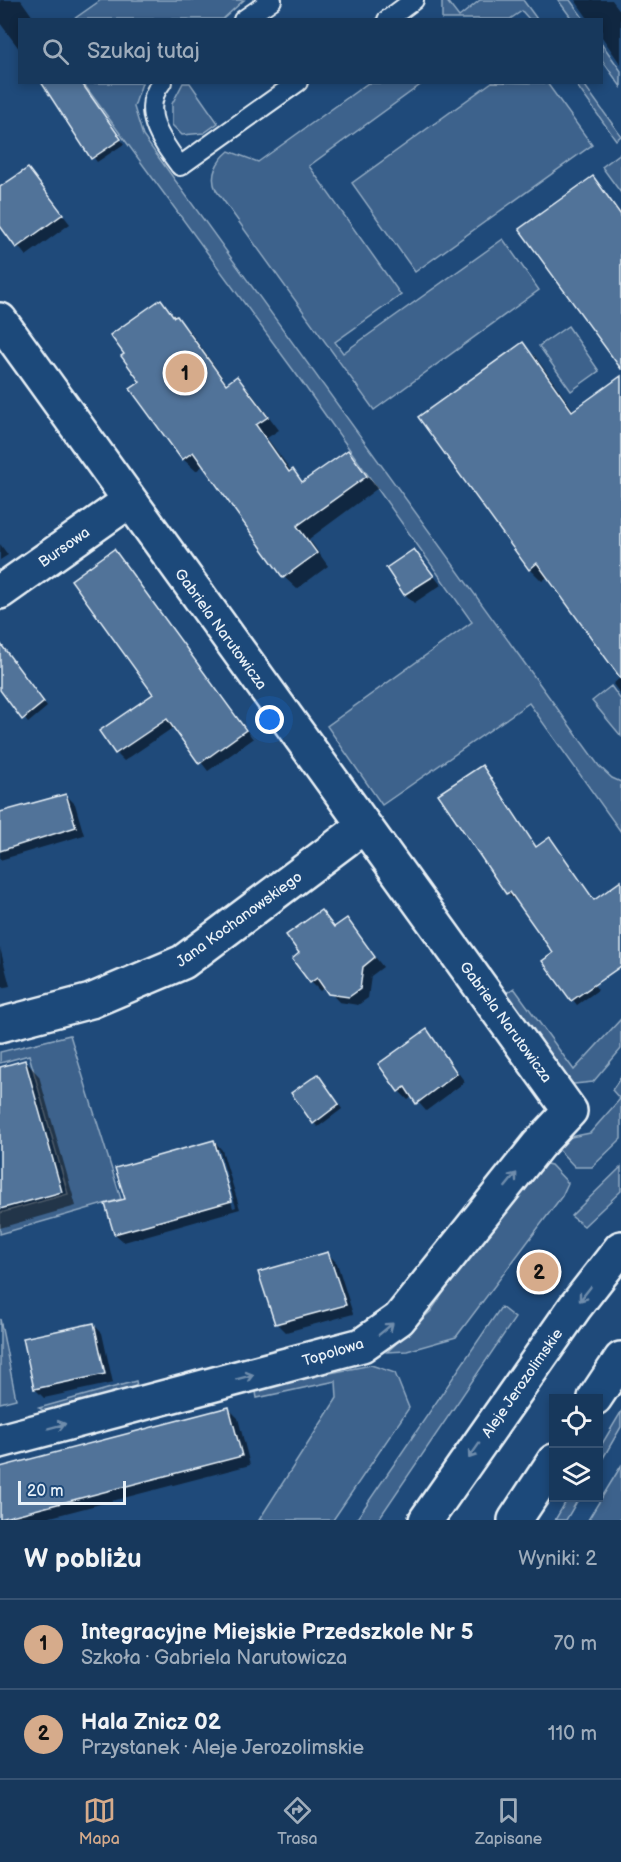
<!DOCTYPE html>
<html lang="pl">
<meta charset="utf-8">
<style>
:root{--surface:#17385c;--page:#203f62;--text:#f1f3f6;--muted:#9eacbb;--line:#365272;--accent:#d6ab8b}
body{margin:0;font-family:"Balsamiq Sans",sans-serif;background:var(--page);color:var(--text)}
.controls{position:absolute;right:18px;bottom:18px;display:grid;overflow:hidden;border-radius:0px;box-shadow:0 3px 9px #0003}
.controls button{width:54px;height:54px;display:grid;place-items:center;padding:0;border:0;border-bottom:2px solid var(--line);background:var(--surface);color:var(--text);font:30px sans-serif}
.scale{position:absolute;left:18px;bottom:15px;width:108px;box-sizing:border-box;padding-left:6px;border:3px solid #e8f1f8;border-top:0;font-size:16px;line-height:21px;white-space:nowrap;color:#e8f1f8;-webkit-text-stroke:4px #1f4a7a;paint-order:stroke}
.you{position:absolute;left:270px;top:720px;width:21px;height:21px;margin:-15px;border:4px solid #fff;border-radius:50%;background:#1a73e8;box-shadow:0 0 0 9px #1a73e833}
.badge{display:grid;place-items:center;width:39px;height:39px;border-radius:50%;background:var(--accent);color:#111;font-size:20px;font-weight:700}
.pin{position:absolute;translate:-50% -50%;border:3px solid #fff;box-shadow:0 2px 6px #0006}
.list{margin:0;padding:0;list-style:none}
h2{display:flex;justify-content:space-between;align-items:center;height:78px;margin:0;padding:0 24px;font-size:26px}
h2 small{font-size:20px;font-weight:400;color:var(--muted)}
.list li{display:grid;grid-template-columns:39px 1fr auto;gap:18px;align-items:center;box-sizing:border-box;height:90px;padding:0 24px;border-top:2px solid var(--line)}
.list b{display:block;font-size:22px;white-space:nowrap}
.list p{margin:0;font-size:20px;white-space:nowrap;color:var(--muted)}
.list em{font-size:20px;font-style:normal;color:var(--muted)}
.icon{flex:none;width:33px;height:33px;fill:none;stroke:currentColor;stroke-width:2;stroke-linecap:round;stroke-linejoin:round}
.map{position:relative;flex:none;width:621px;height:1520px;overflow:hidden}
.search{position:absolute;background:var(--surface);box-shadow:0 3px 9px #0003;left:18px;right:18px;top:18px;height:66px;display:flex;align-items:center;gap:15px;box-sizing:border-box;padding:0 21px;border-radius:0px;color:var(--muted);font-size:22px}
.sheet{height:258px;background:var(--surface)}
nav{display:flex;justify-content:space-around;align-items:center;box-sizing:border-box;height:84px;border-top:2px solid var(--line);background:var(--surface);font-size:16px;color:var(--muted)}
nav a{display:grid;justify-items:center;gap:3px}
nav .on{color:var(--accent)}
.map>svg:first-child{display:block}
.green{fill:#3c628c;stroke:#92aac2;stroke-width:1.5}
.shadow{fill:#0007;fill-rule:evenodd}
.building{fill:#517399;stroke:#e8f1f8;stroke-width:1.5}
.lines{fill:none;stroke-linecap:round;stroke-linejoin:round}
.lane-casing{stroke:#e8f1f8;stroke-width:22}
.street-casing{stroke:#e8f1f8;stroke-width:38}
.secondary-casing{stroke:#e8f1f8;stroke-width:38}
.lane{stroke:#1f4a7a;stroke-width:18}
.street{stroke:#1f4a7a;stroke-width:33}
.secondary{stroke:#1f4a7a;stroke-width:33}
.oneway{stroke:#6f8dac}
.labels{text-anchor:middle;stroke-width:4.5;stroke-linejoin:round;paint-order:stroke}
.street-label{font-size:15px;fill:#e8f1f8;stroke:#1f4a7a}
</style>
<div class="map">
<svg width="621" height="1520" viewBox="0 0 621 1520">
<rect width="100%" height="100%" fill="#1f4a7a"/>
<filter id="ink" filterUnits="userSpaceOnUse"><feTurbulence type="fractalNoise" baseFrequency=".0167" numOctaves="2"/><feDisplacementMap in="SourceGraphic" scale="12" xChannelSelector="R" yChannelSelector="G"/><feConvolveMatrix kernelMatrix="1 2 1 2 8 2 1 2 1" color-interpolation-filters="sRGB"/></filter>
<g filter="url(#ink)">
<path class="green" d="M101,0H244L223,19H74Z
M442,0H446L459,17L480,0H523L537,19H529L522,11L510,19H442Z
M558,0H570L584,19H572Z
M602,44L621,71V87L602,60Z
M492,82L547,83L592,145L415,272L352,183Z
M83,83H142L134,107L143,136L599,766L612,778L621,782V832L529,703L382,805L327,726L472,622L299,378Z
M183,83H190L218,123L204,133L182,135L172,125V104Z
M368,83H423L309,166L401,295L335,342L343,353L503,239L539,290L374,410L216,190C209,175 217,161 229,151L258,162Z
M575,83H583L621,136L616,140Z
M621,153V193L602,167Z
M568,326L599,371L571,391L539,346Z
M611,686L621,700V736L592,701Z
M514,988L574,1070L621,1019V1049L593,1082L574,1084L565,1081L503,995Z
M70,1035L121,1199L0,1234V1213L68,1194L29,1055L0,1063V1052Z
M621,1077V1139L592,1167H575L556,1147L566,1138L590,1133L620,1099L612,1090Z
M542,1163L551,1165L568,1183L562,1196L456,1337L407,1351L387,1352L431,1311L473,1249Z
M621,1167V1191L584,1226L571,1216Z
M501,1307L515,1318L378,1520H356Z
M0,1319L16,1399L0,1403Z
M371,1365L395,1373L409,1408L333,1520H259L337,1398L336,1381L257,1398L256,1392L259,1387Z
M136,1381L138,1391L48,1413L39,1408Z
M621,1412V1427L599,1465V1449Z
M621,1466V1520H588Z
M568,1498H579L566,1520H555Z"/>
<path class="shadow" d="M0,0H21L35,20H20V50L0,23Z
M575,0H612L621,12V65L602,37V20H589Z
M80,82L124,144L97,162L64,118V112Z
M28,170L70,224L26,256L0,224V189Z
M593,178L621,213V367Z
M160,301L189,330L228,385L237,378L249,390L279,430L267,438L292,472L304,483L348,452L378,488L309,539L328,566L297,589L284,577L204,465L196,471L183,459L142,382Z
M522,344L535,356L574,411L621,378V677L549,576L542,581L530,569Z
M0,544L8,555L0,560Z
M113,551L253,739L208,771L174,727L124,761L116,753L156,694Z
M414,551L441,585L414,603L405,594Z
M0,651L7,653L47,707L28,723L0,687Z
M621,677V695L613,684Z
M482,767L537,848L595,901L621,883V953L594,985L598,990L577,1005L544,962L555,954L516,897L513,899L507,893L440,795Z
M66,795L75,804L84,835L0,860V814Z
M321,912L335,928L346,920L383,967L371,976L368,998L358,1005L339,1002L325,987L320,991L311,982L301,954Z
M0,948L10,986L0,988Z
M427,1031L465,1082L426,1111L413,1096L408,1100L399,1091Z
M25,1061L39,1076L76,1206L0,1228V1068Z
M322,1080L342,1109L318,1127L314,1123Z
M214,1141L222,1150L240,1209L124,1242L115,1234L107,1205L126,1200ZM215,1149H219L236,1207L233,1208Z
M328,1254L337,1263L353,1314L286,1332L277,1323Z
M93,1324L102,1333L113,1383L44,1398L35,1389L25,1339Z
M229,1409L238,1418L250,1465L39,1520H0V1468Z"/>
<path class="building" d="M41,82H81L121,139L91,159Z
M28,168L63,214L16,248L0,226V187Z
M593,176L621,215V369L519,229Z
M161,299L174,317L177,316L226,384L237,376L268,417L256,425L289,472L293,469L302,482L348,450L367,476L297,526L317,553L283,578L193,452L182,460L130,389L140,382L121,356L124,354L110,335Z
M523,342L572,411L621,376V679L537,563L529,570L418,417Z
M114,549L246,730L199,764L167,719L115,754L99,731L153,694L71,580Z
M414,549L434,576L404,595L386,568Z
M0,643L44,702L22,720L0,690Z
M482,765L536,847L550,837L594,900L621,881V966L571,1001L542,961L553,953L510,892L506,894L438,794Z
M66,794L76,827L0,851V812Z
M321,910L334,927L347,918L375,957L363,967L360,989L349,997L328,994L317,978L310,983L292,959L299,953L286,935Z
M427,1029L457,1073L416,1104L405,1087L398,1092L378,1064Z
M25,1060L62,1192L0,1209V1067Z
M318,1074L339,1104L313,1124L291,1093Z
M214,1140L232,1201L114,1234L105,1204L125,1199L115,1168Z
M328,1252L346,1305L275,1324L258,1272Z
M94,1323L105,1374L34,1389L23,1338Z
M229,1407L242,1456L0,1519V1467Z"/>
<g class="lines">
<g class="lane-casing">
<path id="lane" d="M243,20L272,0
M387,20L414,0
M162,82C138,111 163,143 180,166L298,82"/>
</g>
<g class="street-casing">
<path id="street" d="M0,320L570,1111L538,1145L399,1319L362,1345L0,1441
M0,592L129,501
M0,1025L91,1001L183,962L364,826"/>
</g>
<g class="secondary-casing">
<path id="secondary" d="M595,1398L621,1359
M426,1520L575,1307L621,1248
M515,1520L554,1461"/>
</g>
<use href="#lane" class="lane"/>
<use href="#street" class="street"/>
<use href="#secondary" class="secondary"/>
</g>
<defs><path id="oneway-shaft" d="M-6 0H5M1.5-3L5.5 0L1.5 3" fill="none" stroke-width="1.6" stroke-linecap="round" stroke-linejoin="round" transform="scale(1.5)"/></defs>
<g class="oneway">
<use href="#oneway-shaft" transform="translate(511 1180) rotate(-51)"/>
<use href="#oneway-shaft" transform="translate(585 1294) rotate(128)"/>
<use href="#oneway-shaft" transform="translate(386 1329) rotate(-39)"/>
<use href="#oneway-shaft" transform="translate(245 1377) rotate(-15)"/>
<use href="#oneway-shaft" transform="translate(57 1426) rotate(-15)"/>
<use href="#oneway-shaft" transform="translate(474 1451) rotate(125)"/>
</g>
</g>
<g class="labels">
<g class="street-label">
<text transform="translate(64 547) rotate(-35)" y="5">Bursowa</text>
<text transform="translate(221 629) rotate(54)" y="5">Gabriela Narutowicza</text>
<text transform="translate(239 919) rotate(-36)" y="5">Jana Kochanowskiego</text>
<text transform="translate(506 1022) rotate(54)" y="5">Gabriela Narutowicza</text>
<text transform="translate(333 1352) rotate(-17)" y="5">Topolowa</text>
<text transform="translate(522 1383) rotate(-55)" y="5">Aleje Jerozolimskie</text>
</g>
</g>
</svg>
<div class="controls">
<button><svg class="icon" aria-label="locate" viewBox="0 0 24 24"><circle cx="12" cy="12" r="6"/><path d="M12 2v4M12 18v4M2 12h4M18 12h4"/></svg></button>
<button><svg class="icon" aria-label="layers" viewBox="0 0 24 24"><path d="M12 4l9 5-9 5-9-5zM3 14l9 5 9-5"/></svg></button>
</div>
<div class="scale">20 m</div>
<div class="you"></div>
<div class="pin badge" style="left:185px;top:373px">1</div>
<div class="pin badge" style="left:539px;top:1272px">2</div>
<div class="search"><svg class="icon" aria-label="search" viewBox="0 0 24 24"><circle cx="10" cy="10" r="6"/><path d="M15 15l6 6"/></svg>Szukaj tutaj</div>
</div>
<section class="sheet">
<h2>W pobliżu<small>Wyniki: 2</small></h2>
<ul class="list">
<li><span class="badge">1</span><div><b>Integracyjne Miejskie Przedszkole Nr 5</b><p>Szkoła · Gabriela Narutowicza</p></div><em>70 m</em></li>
<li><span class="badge">2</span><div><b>Hala Znicz 02</b><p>Przystanek · Aleje Jerozolimskie</p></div><em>110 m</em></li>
</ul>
</section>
<nav>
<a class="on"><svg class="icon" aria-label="map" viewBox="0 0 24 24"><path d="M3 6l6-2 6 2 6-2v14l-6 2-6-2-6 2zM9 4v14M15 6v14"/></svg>Mapa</a>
<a><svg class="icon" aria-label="directions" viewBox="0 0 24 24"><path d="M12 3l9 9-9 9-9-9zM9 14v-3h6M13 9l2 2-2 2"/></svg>Trasa</a>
<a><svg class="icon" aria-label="saved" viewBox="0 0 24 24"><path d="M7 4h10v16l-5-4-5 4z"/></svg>Zapisane</a>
</nav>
